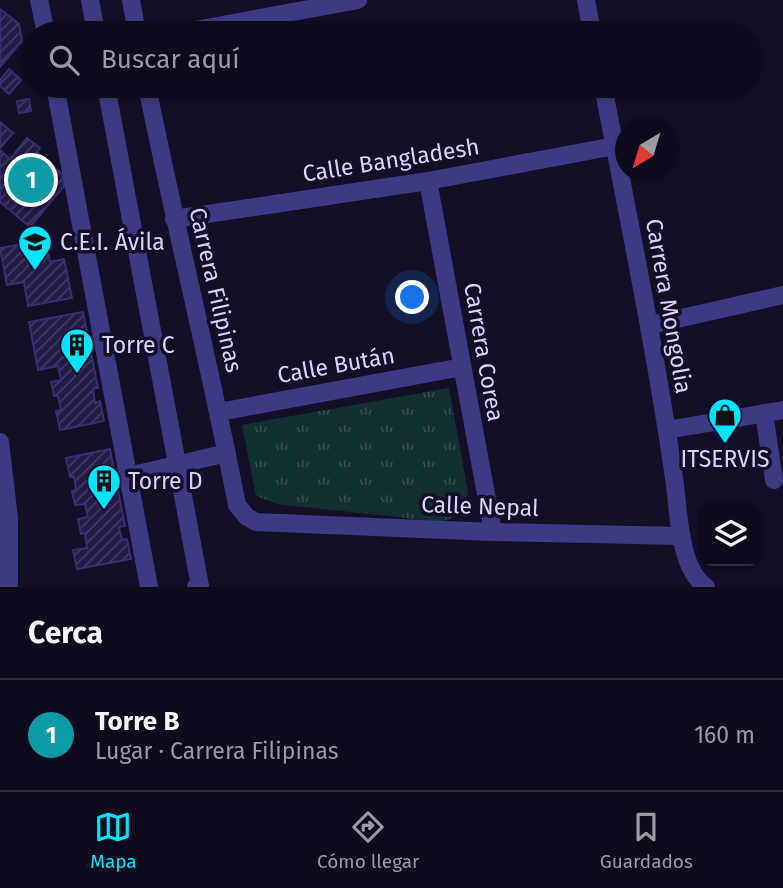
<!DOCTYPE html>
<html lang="es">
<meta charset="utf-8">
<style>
:root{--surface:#0e0b1c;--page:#171425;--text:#f1f3f6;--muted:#9b9ba3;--line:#2e2b3b;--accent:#00e5ff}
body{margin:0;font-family:"Fira Sans",sans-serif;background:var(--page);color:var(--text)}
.controls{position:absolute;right:21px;bottom:21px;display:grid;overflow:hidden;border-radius:14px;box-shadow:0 2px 5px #0004}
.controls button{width:63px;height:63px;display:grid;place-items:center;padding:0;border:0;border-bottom:2px solid var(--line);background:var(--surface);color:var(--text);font:35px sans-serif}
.compass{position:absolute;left:615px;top:119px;width:63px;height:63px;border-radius:50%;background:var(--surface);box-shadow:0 2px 5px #0004;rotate:218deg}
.you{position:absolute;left:413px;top:298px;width:24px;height:24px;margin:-18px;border:5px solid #fff;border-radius:50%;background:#1a73e8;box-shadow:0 0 0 10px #1a73e833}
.badge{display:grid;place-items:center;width:46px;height:46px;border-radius:50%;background:var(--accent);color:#fff;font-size:23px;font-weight:700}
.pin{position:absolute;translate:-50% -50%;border:4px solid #fff;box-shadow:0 2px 7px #0006}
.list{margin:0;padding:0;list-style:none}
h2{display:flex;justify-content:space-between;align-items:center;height:91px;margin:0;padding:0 28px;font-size:30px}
h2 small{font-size:23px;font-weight:400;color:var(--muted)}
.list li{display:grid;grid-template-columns:46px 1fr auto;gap:21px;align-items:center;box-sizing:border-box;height:112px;padding:0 28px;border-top:2px solid var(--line)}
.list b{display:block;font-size:26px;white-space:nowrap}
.list p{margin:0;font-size:23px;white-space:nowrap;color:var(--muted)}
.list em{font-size:23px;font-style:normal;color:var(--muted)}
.icon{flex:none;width:38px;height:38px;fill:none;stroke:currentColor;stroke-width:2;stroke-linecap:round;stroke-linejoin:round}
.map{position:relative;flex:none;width:783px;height:587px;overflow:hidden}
.search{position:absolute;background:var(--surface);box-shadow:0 2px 5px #0004;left:21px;right:21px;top:21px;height:77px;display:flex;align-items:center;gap:18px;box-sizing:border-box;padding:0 24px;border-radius:38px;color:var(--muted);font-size:26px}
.sheet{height:203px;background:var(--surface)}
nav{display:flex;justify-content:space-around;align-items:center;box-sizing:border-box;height:98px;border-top:2px solid var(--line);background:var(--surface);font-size:19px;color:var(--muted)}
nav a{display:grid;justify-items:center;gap:4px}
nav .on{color:var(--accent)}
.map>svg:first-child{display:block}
.park{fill:url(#park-tufts)}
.building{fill:url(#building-hatch);stroke:#3b2d73;stroke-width:2}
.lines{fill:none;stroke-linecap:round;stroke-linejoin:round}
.minor{stroke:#3d3a85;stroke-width:18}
.labels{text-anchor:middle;stroke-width:7;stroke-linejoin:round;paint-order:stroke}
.street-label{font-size:23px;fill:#d9d4ff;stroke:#130f26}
.poi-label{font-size:23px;fill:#d9d4ff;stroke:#130f26;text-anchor:start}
</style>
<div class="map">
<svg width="783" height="587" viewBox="0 0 783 587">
<defs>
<pattern id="park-tufts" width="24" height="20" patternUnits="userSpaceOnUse" patternTransform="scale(1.75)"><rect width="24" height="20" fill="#12302f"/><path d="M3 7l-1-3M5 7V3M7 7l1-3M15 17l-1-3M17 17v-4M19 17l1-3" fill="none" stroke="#344d4e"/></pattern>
<pattern id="building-hatch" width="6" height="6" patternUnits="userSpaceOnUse" patternTransform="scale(1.75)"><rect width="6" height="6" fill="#241b47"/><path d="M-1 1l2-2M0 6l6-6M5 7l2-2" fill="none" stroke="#433b63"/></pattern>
</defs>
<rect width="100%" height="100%" fill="#130f26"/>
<path class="park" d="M449,388L468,492L459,515L443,522L277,504L256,496L242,425Z"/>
<path class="building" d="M0,9L19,24L22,41L0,67Z
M9,69L21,80L9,94L0,86V80Z
M29,99L31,111L19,113L17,101Z
M0,122L13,133L0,148Z
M27,138L40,148L37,152L62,174L64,186L30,227L0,202V150L10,159Z
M46,240L50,262L64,259L72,298L28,306L24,282L7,285L0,248Z
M83,312L98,388L93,389L95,403L100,401L104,421L60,430L56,411L61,410L58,396H54L51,382L61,380L58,366L38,370L29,322Z
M110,449L125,526L119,527L122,540L127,539L131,559L77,569L73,550L87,548L85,533L81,534L78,519L88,517L85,504L75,505L72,491L76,490L74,477H70L66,458Z"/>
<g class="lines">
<path class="minor" d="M39,0L46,33
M90,0L96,33
M131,0L137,33
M586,0L592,33
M179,33L358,0
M55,86L149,587
M106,86L200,586L196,587
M147,86C175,226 210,365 237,505L247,517L256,522L493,532L680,536
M603,86C628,216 655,347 674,478C679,509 678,568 706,587
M428,181L493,532
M174,219L428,181L615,146
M651,325L783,295
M219,412L462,367
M764,413L774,480
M667,430L783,410
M0,442L9,518V587
M129,476L227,453"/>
</g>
<defs>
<g id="school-pin" transform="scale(1.75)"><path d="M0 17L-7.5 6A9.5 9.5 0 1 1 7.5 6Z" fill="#00e5ff" stroke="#130f26"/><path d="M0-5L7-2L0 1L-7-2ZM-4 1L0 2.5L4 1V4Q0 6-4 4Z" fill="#111"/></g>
<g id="building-pin" transform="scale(1.75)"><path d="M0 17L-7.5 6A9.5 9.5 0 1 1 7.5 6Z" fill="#00e5ff" stroke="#130f26"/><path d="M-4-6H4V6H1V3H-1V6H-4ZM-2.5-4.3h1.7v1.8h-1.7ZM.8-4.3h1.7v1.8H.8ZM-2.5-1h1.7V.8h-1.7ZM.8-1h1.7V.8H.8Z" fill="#111"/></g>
<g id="shop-pin" transform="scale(1.75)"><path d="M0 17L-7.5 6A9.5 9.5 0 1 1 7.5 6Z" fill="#00e5ff" stroke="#130f26"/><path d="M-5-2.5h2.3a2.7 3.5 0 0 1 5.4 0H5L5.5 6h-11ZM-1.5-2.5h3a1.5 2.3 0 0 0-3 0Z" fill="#111"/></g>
</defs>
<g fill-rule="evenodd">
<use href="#school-pin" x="35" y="242"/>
<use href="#building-pin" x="77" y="345"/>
<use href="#shop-pin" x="725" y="415"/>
<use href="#building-pin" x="104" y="481"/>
</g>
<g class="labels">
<g class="street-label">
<text transform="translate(391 160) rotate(-9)" y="8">Calle Bangladesh</text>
<text transform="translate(216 290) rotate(77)" y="8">Carrera Filipinas</text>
<text transform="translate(669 306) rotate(80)" y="8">Carrera Mongolia</text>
<text transform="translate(484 352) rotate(80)" y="8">Carrera Corea</text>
<text transform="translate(336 365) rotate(-10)" y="8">Calle Bután</text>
<text transform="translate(480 506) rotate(2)" y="8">Calle Nepal</text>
</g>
<g class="poi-label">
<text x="60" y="250">C.E.I. Ávila</text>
<text x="102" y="353">Torre C</text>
<text x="725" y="467" text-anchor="middle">ITSERVIS</text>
<text x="128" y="489">Torre D</text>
</g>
</g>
</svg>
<div class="controls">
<button><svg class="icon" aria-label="layers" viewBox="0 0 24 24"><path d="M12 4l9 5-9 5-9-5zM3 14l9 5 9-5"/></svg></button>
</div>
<svg class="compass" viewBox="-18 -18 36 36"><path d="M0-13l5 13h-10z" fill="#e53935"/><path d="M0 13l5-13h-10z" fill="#9b9ba3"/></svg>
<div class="you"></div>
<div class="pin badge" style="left:31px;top:180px;background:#0f9aa8">1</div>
<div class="search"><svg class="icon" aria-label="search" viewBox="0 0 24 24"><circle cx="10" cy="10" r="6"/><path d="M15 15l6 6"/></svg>Buscar aquí</div>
</div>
<section class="sheet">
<h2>Cerca<small></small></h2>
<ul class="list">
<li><span class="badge" style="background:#0f9aa8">1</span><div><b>Torre B</b><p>Lugar · Carrera Filipinas</p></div><em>160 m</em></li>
</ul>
</section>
<nav>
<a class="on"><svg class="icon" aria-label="map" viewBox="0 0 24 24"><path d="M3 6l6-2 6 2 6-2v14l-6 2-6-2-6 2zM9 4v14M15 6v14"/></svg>Mapa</a>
<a><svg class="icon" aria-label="directions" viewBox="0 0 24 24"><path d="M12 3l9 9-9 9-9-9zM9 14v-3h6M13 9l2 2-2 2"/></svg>Cómo llegar</a>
<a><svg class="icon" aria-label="saved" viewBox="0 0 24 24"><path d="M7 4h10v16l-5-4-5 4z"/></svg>Guardados</a>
</nav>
